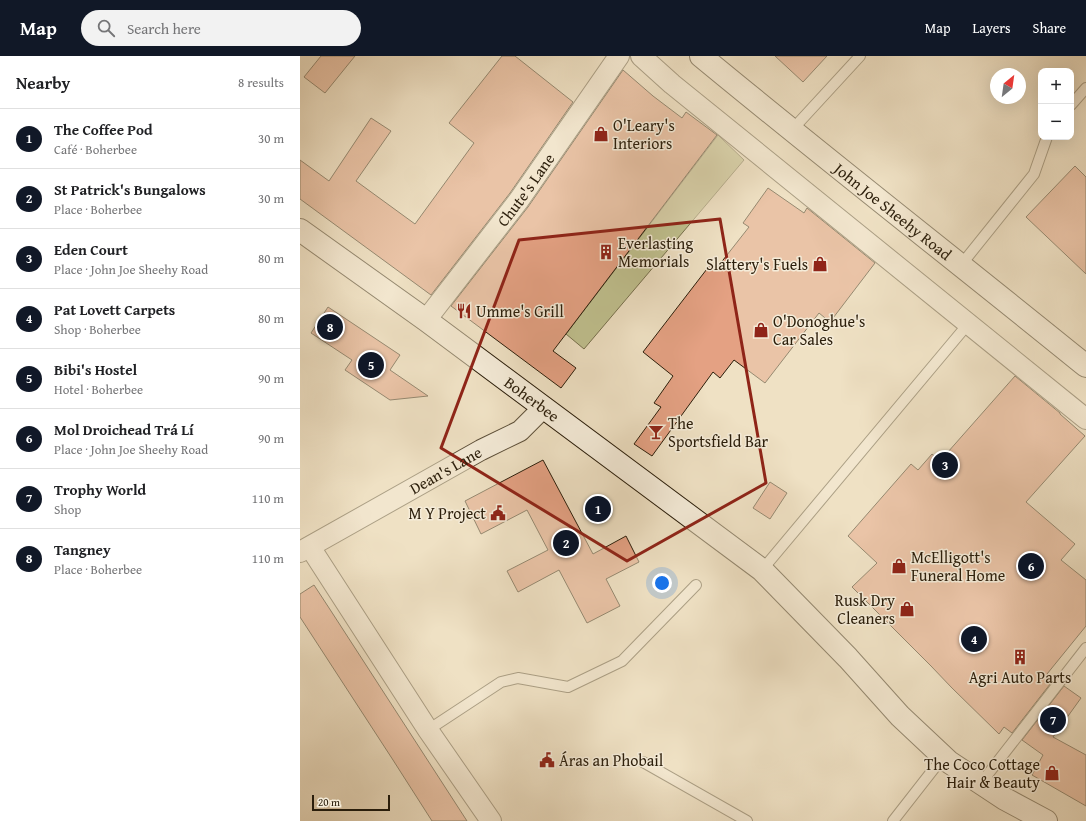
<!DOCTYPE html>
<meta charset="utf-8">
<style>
:root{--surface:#fff;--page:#f2f2f2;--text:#202124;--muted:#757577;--line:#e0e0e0;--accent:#111827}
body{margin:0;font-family:"Gentium Book Plus",serif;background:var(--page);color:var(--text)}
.controls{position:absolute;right:12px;top:12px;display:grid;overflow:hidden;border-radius:8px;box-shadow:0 4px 16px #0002}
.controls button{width:36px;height:36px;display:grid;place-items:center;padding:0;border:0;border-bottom:1px solid var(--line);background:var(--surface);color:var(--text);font:20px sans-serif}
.compass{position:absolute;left:690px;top:12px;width:36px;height:36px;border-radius:50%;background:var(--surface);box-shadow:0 4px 16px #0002;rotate:29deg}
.scale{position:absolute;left:12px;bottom:10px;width:78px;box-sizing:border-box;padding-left:4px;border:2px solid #2b1e0b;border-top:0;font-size:11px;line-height:14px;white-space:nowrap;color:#2b1e0b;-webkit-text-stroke:3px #f5ecd9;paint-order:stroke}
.you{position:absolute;left:362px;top:527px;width:14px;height:14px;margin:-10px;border:3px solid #fff;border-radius:50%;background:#1a73e8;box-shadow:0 0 0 6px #1a73e833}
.badge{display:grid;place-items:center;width:26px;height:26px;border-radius:50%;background:var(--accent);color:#fff;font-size:13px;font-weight:700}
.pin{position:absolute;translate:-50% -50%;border:2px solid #fff;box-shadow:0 1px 4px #0006}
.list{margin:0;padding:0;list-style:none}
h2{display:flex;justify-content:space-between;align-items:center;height:52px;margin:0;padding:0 16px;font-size:17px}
h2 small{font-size:13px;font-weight:400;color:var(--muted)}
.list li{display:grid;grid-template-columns:26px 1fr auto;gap:12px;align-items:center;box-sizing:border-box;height:60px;padding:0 16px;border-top:1px solid var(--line)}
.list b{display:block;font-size:15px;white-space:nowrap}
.list p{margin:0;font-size:13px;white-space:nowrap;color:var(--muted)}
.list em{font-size:13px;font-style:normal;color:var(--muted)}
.icon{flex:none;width:22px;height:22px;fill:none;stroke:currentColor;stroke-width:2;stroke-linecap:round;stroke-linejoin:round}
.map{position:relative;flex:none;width:786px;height:765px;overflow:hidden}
header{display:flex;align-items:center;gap:24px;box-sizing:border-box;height:56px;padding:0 20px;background:var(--accent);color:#fff}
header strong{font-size:19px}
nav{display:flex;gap:22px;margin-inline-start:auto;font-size:14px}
.search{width:280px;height:36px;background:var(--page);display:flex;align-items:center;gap:10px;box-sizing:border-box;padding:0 14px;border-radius:22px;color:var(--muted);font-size:15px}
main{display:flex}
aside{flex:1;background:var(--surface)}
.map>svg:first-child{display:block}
.green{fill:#c0c18f;stroke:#76704d}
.building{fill:#e4a183;stroke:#2b1e0b}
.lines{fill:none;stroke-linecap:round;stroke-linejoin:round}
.service-casing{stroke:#5c4f39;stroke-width:12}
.minor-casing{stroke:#5c4f39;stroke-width:22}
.secondary-casing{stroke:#2b1e0b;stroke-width:24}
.service{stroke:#f5ecd9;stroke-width:10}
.minor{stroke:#f5ecd9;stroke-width:20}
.secondary{stroke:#f5ecd9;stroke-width:22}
.marked{fill:none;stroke:#8f2418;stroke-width:3;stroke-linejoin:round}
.labels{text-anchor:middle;stroke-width:3;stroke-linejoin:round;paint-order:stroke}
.poi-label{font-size:16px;fill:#2b1e0b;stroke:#f5ecd9;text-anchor:start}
.street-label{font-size:16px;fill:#2b1e0b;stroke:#f5ecd9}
</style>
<header>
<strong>Map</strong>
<div class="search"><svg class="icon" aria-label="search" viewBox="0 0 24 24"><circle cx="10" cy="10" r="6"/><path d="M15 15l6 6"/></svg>Search here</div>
<nav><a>Map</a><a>Layers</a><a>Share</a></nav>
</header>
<main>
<aside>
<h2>Nearby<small>8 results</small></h2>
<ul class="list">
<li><span class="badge">1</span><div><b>The Coffee Pod</b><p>Café · Boherbee</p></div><em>30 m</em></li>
<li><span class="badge">2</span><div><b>St Patrick's Bungalows</b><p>Place · Boherbee</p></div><em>30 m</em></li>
<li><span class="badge">3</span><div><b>Eden Court</b><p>Place · John Joe Sheehy Road</p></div><em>80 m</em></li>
<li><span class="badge">4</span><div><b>Pat Lovett Carpets</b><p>Shop · Boherbee</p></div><em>80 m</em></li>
<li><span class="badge">5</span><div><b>Bibi's Hostel</b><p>Hotel · Boherbee</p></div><em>90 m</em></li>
<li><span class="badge">6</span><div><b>Mol Droichead Trá Lí</b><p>Place · John Joe Sheehy Road</p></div><em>90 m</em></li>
<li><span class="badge">7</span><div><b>Trophy World</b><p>Shop</p></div><em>110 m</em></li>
<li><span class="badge">8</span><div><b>Tangney</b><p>Place · Boherbee</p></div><em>110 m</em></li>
</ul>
</aside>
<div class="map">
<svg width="786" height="765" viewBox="0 0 786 765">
<rect width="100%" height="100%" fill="#efe1c4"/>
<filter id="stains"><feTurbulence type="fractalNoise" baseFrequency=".005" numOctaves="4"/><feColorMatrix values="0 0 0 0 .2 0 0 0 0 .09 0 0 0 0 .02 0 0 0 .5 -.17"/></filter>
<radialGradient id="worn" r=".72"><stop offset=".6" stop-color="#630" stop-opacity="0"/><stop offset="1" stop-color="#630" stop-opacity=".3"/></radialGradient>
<path class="green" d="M418,79L444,104L284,293L266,278Z"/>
<path class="building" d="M21,0H55L25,37L4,21Z
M202,0H215L273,46L210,137L131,239L0,143V104L29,125L71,62L91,75L56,125L115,168L174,87L149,67Z
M475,0H527L503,26Z
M323,14L353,40L382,62L386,56L417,79L253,295L276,312L261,332L151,250L228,151Z
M775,110L786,121V218L726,161Z
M468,132L504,157L507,152L575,207L530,266L519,257L465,327L434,304L420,322L413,316L352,400L334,388L361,351L354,347L373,320L343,296L410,209L416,213L449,171L443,167Z
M28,251L100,299L90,314L128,340L90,344L45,314L52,304L11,277Z
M715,320L760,357V358L785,380L726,446L775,488L761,504L786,524V570L747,618L754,623L712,677L704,671L699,678L652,632L631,610L552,531L577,507L548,480L611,408L618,414L632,398L640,405Z
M243,404L293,498L326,480L339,506L306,523L320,550L287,567L259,514L218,536L207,515L248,494L227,454L181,478L165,445Z
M470,426L487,437L470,463L453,452Z
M14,529L31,555L167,765H132L93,704L0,561V538Z
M764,630L781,642L753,681L786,699V750L732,719L743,699L722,684Z"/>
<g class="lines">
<g class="service-casing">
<path id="service" d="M771,49L786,32
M491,75L560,0
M661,209L734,118L747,81
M462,514L668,268
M128,674L201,626L218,622L268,631L322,605L396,529
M343,706L447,765
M681,727L786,592
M593,765L643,701"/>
</g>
<g class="minor-casing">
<g id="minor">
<path d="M341,0L372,28L786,363"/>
<path id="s1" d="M126,264L219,144L319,0"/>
<path d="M10,491L128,674L191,765"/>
<path id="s2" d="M0,496L181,394L220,375L244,351"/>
</g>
</g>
<g class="secondary-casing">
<g id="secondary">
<path id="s3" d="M401,0C528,105 658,206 786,310"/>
<path id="s4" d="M0,174L126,264L462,514L548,602L600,660L649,706L705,743L746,765"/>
</g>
</g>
<use href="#service" class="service"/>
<use href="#minor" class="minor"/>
<use href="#secondary" class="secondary"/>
</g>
<path d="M0 0H786V765H0ZM420,163L466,427L327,505L141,392L219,184Z" fill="#efe1c4" fill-opacity=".55" fill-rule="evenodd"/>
<path class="marked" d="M420,163L466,427L327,505L141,392L219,184Z"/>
<defs>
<g id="shop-bare" transform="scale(1.2)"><path d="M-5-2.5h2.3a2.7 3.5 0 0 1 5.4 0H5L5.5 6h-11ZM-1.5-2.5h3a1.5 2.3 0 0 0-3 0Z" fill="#8f2418" stroke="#f5ecd9" stroke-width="2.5" paint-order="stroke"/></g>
<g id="building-bare" transform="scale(1.2)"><path d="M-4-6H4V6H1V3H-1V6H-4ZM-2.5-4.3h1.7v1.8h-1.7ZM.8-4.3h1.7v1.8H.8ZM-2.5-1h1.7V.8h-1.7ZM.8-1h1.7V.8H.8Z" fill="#8f2418" stroke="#f5ecd9" stroke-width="2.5" paint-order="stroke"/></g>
<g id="restaurant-bare" transform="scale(1.2)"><path d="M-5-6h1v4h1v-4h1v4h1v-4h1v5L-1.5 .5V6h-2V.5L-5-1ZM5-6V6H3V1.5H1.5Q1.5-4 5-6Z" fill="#8f2418" stroke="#f5ecd9" stroke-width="2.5" paint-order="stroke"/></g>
<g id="bar-bare" transform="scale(1.2)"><path d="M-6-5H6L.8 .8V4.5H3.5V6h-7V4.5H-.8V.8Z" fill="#8f2418" stroke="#f5ecd9" stroke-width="2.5" paint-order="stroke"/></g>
<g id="civic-bare" transform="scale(1.2)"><path d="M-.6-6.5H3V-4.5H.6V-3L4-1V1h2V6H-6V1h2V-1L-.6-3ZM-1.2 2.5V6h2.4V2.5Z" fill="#8f2418" stroke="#f5ecd9" stroke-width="2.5" paint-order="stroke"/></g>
</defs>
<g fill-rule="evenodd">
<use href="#shop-bare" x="301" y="78"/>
<use href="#building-bare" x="306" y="196"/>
<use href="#shop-bare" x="520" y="208"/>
<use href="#restaurant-bare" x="164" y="255"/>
<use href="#shop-bare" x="461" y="274"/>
<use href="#bar-bare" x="356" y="376"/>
<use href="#civic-bare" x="198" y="457"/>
<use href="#shop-bare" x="599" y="510"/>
<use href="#shop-bare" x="607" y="553"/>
<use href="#building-bare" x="720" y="601"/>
<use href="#civic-bare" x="247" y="704"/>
<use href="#shop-bare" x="752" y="717"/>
</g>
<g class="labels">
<g class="poi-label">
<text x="313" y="75">O'Leary's<tspan x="313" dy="18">Interiors</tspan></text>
<text x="318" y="193">Everlasting<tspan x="318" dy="18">Memorials</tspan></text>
<text x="508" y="214" text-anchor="end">Slattery's Fuels</text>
<text x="176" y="261">Umme's Grill</text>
<text x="473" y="271">O'Donoghue's<tspan x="473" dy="18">Car Sales</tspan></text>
<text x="368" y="373">The<tspan x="368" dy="18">Sportsfield Bar</tspan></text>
<text x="186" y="463" text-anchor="end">M Y Project</text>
<text x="611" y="507">McElligott's<tspan x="611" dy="18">Funeral Home</tspan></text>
<text x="595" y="550" text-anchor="end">Rusk Dry<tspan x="595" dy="18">Cleaners</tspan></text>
<text x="720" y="627" text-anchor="middle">Agri Auto Parts</text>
<text x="259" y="710">Áras an Phobail</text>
<text x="740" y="714" text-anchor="end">The Coco Cottage<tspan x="740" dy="18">Hair &amp; Beauty</tspan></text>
</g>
<g class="street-label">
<text dy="6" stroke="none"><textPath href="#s1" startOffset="164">Chute's Lane</textPath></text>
<text dy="6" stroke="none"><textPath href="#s3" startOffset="247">John Joe Sheehy Road</textPath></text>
<text dy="6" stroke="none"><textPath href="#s4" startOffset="287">Boherbee</textPath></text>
<text dy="6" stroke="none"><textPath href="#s2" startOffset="167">Dean's Lane</textPath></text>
</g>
</g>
<rect width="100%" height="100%" filter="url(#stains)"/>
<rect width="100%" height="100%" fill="url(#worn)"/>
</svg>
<div class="controls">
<button>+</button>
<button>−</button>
</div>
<svg class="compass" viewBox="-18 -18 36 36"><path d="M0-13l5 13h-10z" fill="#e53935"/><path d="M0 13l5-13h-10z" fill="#757577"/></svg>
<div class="scale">20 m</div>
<div class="you"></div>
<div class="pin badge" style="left:298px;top:453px">1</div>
<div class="pin badge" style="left:266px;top:487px">2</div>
<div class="pin badge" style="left:645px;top:409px">3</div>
<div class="pin badge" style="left:674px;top:583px">4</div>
<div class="pin badge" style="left:71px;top:309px">5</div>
<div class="pin badge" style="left:731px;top:510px">6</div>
<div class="pin badge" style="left:753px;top:664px">7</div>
<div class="pin badge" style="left:30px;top:271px">8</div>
</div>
</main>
